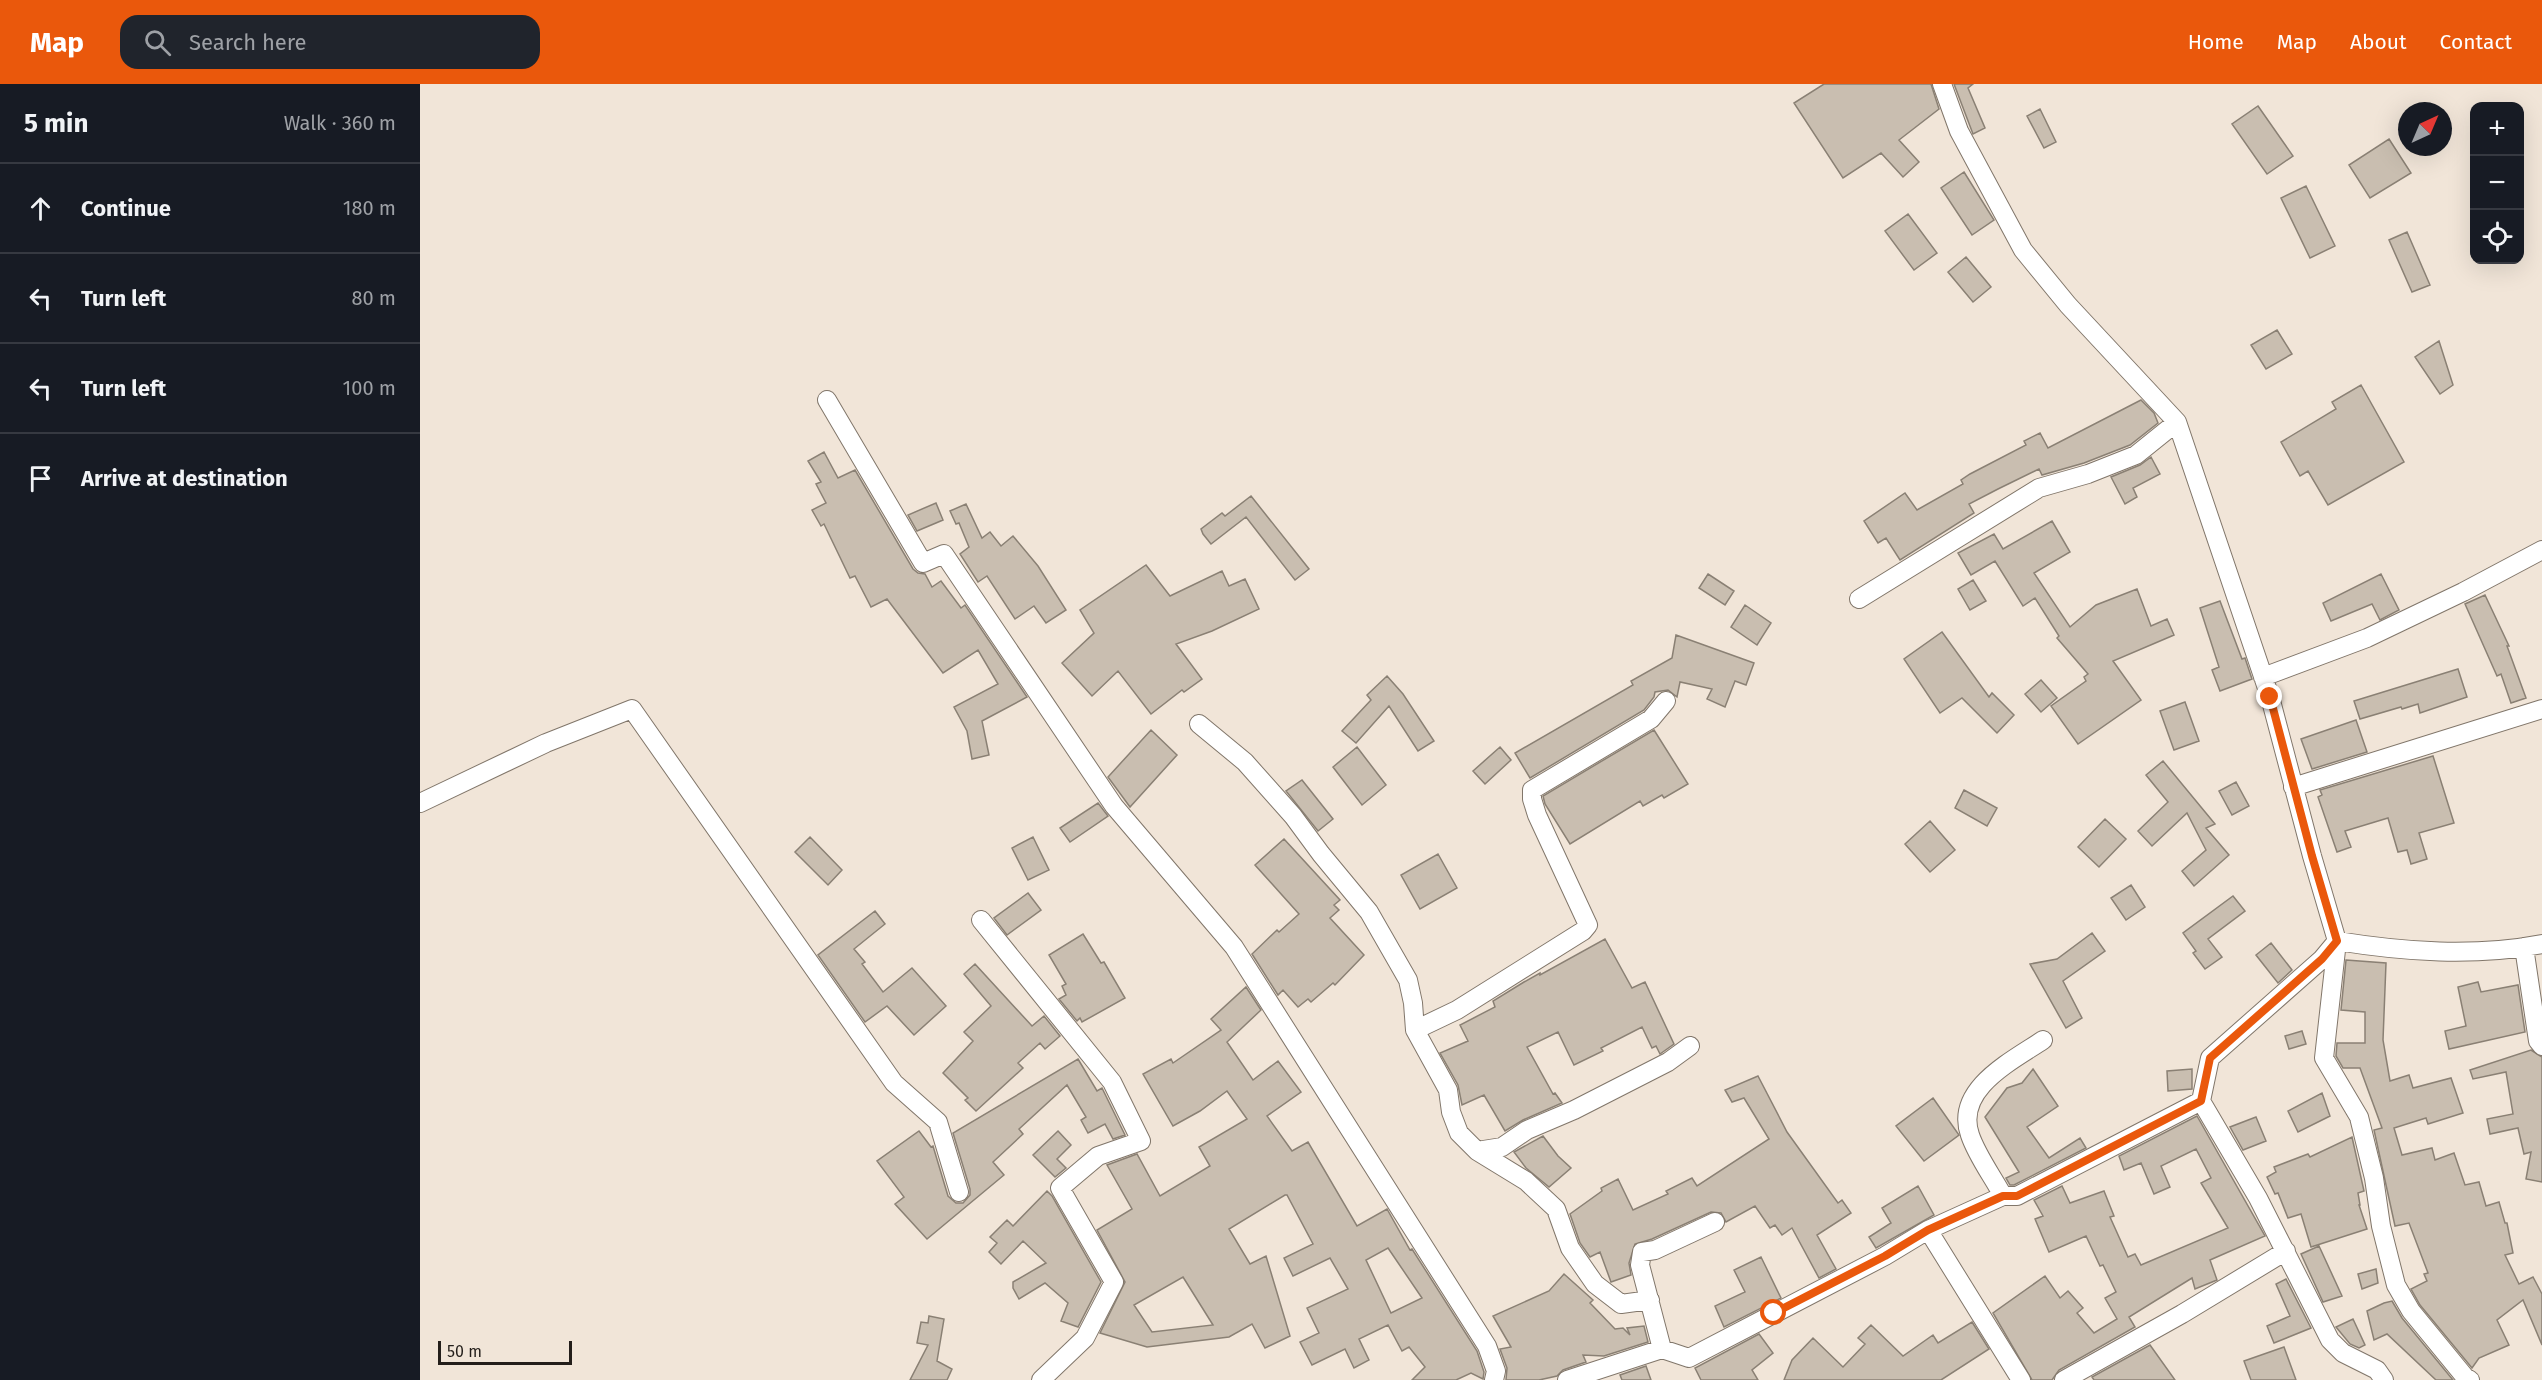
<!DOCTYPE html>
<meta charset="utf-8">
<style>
:root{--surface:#171b24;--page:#20242c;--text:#f1f3f6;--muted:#9ea1a6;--line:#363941;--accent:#ea580c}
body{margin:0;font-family:"Fira Sans",sans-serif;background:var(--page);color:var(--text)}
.controls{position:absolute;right:18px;top:18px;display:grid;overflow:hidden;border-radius:12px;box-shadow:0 6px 24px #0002}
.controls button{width:54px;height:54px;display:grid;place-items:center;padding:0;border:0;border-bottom:2px solid var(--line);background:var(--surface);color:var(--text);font:30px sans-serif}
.compass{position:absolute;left:1978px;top:18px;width:54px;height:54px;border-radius:50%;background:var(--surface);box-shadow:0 6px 24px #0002;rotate:44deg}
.scale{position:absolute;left:18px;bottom:15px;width:134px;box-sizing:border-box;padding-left:6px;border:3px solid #231e1a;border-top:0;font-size:16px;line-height:21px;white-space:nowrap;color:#231e1a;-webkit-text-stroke:4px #f1e5d8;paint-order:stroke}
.stop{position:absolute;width:18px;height:18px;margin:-14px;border:4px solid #ea580c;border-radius:50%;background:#fff}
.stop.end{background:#ea580c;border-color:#fff;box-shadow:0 2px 6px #0008}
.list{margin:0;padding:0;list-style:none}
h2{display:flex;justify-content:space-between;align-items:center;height:78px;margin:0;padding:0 24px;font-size:26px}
h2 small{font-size:20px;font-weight:400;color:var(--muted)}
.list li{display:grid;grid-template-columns:39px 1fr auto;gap:18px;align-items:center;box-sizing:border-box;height:90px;padding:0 24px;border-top:2px solid var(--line)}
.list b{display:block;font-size:22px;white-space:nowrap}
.list em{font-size:20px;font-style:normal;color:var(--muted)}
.icon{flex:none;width:33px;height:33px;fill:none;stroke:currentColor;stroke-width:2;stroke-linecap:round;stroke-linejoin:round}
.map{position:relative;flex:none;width:2122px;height:1296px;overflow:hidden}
header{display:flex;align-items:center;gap:36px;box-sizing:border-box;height:84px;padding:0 30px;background:var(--accent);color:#fff}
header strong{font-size:28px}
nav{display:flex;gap:33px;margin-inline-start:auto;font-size:21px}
.search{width:420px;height:54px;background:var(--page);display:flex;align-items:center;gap:15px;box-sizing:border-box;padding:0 21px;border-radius:18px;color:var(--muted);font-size:22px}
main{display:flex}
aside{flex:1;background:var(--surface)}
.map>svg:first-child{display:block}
.building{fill:#c9beb0;stroke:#8a8074;stroke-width:1.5;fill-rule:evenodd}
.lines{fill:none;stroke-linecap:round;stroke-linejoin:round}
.street-casing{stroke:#81766a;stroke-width:20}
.street{stroke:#fff;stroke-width:18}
.route{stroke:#ea580c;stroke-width:8}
</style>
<header>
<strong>Map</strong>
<div class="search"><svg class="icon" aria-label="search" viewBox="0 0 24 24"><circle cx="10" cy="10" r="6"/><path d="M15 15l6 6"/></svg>Search here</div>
<nav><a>Home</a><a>Map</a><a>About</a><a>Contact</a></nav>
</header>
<main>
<aside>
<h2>5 min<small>Walk · 360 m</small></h2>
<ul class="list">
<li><svg class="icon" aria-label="ahead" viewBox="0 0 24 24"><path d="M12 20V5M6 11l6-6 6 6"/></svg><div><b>Continue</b></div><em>180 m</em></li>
<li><svg class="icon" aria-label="left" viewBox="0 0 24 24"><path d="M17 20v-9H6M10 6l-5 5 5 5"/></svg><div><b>Turn left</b></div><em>80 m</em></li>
<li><svg class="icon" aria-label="left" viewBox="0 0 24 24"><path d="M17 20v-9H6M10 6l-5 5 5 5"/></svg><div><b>Turn left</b></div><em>100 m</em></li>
<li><svg class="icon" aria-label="arrive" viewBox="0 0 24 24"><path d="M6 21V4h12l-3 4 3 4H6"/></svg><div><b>Arrive at destination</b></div></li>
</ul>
</aside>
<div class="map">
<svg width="2122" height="1296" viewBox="0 0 2122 1296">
<rect width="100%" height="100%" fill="#f1e5d8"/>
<path class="building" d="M1404,0H1511L1519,25L1479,56L1499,78L1483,93L1461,69L1423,94L1374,19Z
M1534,0H1553L1548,4L1565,44L1553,50Z
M1838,22L1873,72L1847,90L1812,40Z
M1620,25L1636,58L1624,64L1607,32Z
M1969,55L1991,89L1950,114L1929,81Z
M1544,88L1574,136L1552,151L1521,104Z
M1886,102L1915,162L1890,174L1861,114Z
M1488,130L1517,169L1494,186L1465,147Z
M1987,148L2010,201L1992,208L1969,156Z
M1546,173L1571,203L1553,218L1528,188Z
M1857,246L1872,270L1846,285L1831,261Z
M2019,257L2033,301L2020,310L1995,273Z
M1941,301L1984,378L1908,421L1888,387L1880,392L1861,358L1916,325L1912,318Z
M1721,316L1734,329L1738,339L1710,361L1664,379L1622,391L1619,385L1578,405L1549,420L1554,429L1480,476L1466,454L1458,459L1444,437L1485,409L1497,426L1543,400L1541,396L1550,390L1606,361L1604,357L1620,349L1628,364Z
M404,368L418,394L435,386L493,485L498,489L505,490L512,503L521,497L541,524L545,521L607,613L562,637L569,671L552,675L547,647L534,623L578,600L558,566L523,589L467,515L451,523L435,492L430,494L404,440L401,442L392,426L406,419L396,400L401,398L388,377Z
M1731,373L1740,390L1713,404L1717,413L1705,420L1691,393L1720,381Z
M831,412L889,485L875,496L826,433L791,460L783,450L781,445L802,429L805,432Z
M516,419L523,436L497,447L488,431Z
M546,420L562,454L570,448L581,462L593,452L618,482L646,526L626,539L614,522L595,535L567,492L558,498L540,470L549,463L539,439L536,440L530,427Z
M1632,437L1650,468L1614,489L1650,543L1676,521L1717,505L1731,542L1747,535L1754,551L1693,577L1721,616L1658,660L1631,622L1666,597L1664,593L1668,590L1637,554L1639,552L1615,514L1603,522L1575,477L1551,491L1538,469L1574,450L1583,465Z
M726,481L750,512L802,487L809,502L825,495L839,525L792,547L756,560L782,595L764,608L762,606L731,630L698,587L672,612L642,579L674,549L660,526Z
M1288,490L1314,507L1305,521L1279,504Z
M1961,490L1979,526L1960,536L1952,520L1911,537L1903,519Z
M1553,496L1566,517L1550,526L1538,505Z
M2065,511L2089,562H2087L2106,614L2091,619L2081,590L2077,592L2045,520Z
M1800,517L1822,575L1825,574L1832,595L1800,607L1792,586L1799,583L1780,524Z
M1325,521L1351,539L1337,561L1311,543Z
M1522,548L1569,613L1572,609L1594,631L1577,649L1542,614L1520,629L1484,575Z
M1256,551L1334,579L1326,601L1315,597L1305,623L1287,615L1292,605L1260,598L1257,613L1248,606L1235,608L1234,613L1224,626L1110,694L1095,669L1213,601L1211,597L1252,574Z
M2038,585L2047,613L2000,629L1998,620L1982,625L1981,623L1940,635L1934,617Z
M967,592L983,610L1014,657L998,667L969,622L936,659L922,647L951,616L947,611Z
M1621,596L1637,614L1621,628L1605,610Z
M1765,618L1779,657L1754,666L1740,627Z
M1936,636L1947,668L1892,685L1881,655Z
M731,646L757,671L710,723L688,693Z
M1234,646L1268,700L1244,714L1242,711L1223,722L1220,717L1150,760L1125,720L1123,712Z
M937,663L966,701L942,721L913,683Z
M1080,663L1091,676L1065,700L1053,687Z
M2013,672L2034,739L1999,749L2007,775L1991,780L1987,766L1978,768L1968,734L1925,747L1931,763L1917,768L1898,713L1902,711L1900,706Z
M1743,677L1795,740L1786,744L1809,771L1774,802L1762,787L1786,766L1767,729L1732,762L1718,747L1748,718L1726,691Z
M882,696L913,735L898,747L866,707Z
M1816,698L1829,722L1812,731L1799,707Z
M1544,706L1577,724L1567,742L1535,724Z
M678,719L688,732L650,758L640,744Z
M1685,735L1706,755L1679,783L1658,763Z
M1510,737L1535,766L1510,788L1485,760Z
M390,753L422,786L408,801L375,768Z
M613,753L629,786L608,796L592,764Z
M864,755L920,816L914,821L919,826L910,834L944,871L915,901L913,899L891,918L888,915L878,923L863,906L858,911L832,870L857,846L859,848L879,830L835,781Z
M1018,770L1037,804L1000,825L981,791Z
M1711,801L1725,823L1706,836L1691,814Z
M608,809L621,826L587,851L574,834Z
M1813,812L1825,827L1788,855L1802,873L1785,885L1773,869L1776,867L1763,849Z
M455,827L465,840L434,865L445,878L442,880L463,908L492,884L526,922L494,951L467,922L445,938L398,871Z
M1672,849L1685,867L1643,897L1662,934L1646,944L1610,880L1637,875Z
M663,850L681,879L684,878L705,914L662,938L660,934L657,937L639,915L646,911L642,902L646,900L629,871Z
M1185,855L1212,904L1225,898L1254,960L1240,970L1236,962L1232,964L1222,943L1181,964L1183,967L1154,981L1138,948L1107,963L1133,1010L1135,1009L1142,1019L1103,1036L1085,1047L1064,1011L1042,1021L1038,1001L1020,969L1048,957L1040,941L1075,923L1073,917L1104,898L1120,889V891Z
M1851,859L1872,886L1858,899L1836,871Z
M1926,876L1966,879L1963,956L1970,997L1989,991L1993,1004L2031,994L2043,1029L2008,1040L2006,1034L1974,1044L1982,1071L2012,1064L2015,1076L2034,1069L2045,1101L2059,1098L2066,1122L2079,1118L2085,1139H2087L2093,1169L2085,1171L2099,1200L2113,1193L2122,1210V1261L2103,1216L2077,1236L2089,1261L2059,1274L2052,1284L2000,1221L1991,1205L2007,1197L2004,1190L2008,1189L1989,1139L1975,1142L1954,1046L1962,1044L1940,984H1923L1916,972L1917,959H1945V928L1921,926Z
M555,880L612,942L624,932L640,952L625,965L620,959L598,979L603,984L556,1027L545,1016L548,1014L523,989L553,957L544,948L571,922L544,890Z
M2058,898L2061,908L2098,901L2105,948L2029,965L2025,947L2046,942L2038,903Z
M826,903L841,926L807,958L833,996L858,977L881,1008L847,1032L872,1067L888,1058L937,1142L967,1125L990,1166L992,1165L1057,1267L1064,1288L1063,1295L1051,1289L1036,1296H992L1005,1283L989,1263L982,1267L968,1241L939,1255L949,1276L934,1284L925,1265L892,1281L880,1258L899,1249L887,1224L928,1205L910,1174L873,1192L864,1174L893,1160L867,1111H865L809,1145L830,1180L846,1172L870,1252L845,1264L832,1240L809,1253L727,1263L680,1249L705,1198L677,1146L712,1125L687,1081L717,1070L740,1112L790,1082L779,1063L827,1035L807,1007L780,1027L753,1042L723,990L751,975L753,979L801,946L791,935ZM968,1164L1002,1214L971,1229L946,1176ZM763,1193L793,1241L732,1248L714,1221Z
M1882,947L1886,960L1869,965L1865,952Z
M2111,966L2122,973V1098L2106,1095L2111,1068L2104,1070L2098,1044L2070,1050L2067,1035L2093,1030L2086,988L2053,995L2050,986Z
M658,975L677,1007L682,1004L705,1051L693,1055L685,1040L668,1049L661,1036L666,1033L647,1001L599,1045L603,1050L573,1078L584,1091L507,1155L475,1120L484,1113L457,1077L499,1047L511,1063L513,1062L528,1112L536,1119H543L550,1111V1105L533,1049Z
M1613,985L1638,1022L1607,1043L1629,1074L1660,1054L1666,1064L1594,1101H1590L1586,1094L1599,1088L1565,1033L1587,1004L1602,999Z
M1772,985V1005L1748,1007L1747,987Z
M1338,992L1367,1048L1418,1119L1422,1116L1431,1129L1397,1151L1416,1185L1399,1194L1372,1144L1362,1151L1355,1141L1350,1144L1335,1122L1306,1138L1301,1129L1291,1128L1232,1155L1215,1160L1209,1179L1211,1191L1191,1198L1180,1168L1170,1173L1160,1159L1150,1130L1182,1107L1181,1104L1198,1095L1213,1126L1248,1110L1246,1107L1272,1094L1277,1102L1349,1055L1324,1014L1312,1018L1305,1006Z
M1902,1009L1910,1032L1878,1048L1868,1027Z
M1513,1014L1539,1051L1504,1077L1476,1042Z
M1777,1032L1845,1152L1790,1176L1797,1196L1775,1205L1772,1194L1709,1233L1715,1243L1639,1286L1632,1296H1612L1573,1229L1625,1192L1640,1214L1648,1207L1663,1224L1657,1229L1674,1249L1697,1235L1685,1214L1696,1208L1683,1181L1680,1182L1666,1152L1629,1168L1615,1135L1623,1132L1614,1116L1642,1102L1650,1119L1684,1107L1694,1132L1690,1133L1708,1173L1715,1170L1721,1181L1808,1144L1781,1099L1791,1094L1776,1065L1741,1082L1750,1103L1734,1110L1721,1079L1704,1086L1699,1072Z
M1836,1033L1846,1057L1823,1066L1810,1043Z
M638,1047L651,1061L637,1075L646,1084L635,1093L613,1071Z
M1123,1052L1138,1072L1151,1084L1129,1103L1106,1084L1094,1068Z
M1932,1053L1944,1107L1938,1109L1940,1121H1939L1947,1145L1891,1163L1881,1130L1868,1134L1858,1109L1855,1110L1847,1093L1856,1088L1854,1083L1888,1070L1890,1073Z
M1498,1102L1514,1131L1456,1164L1449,1153L1471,1139L1462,1124Z
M627,1107L632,1112L681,1198L658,1243L641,1237L648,1219L625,1199L599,1215L593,1204V1198L626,1179L603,1157L581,1180L569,1168L577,1159L570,1153L587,1136L593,1142Z
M1899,1162L1922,1212L1903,1218L1881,1170Z
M1341,1173L1361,1214L1304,1243L1295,1222L1325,1208L1314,1186Z
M1956,1185L1958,1199L1942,1205L1938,1190Z
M1144,1190L1173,1216L1170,1219L1195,1245L1203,1244L1210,1251L1207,1244L1224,1242L1228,1258L1184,1272L1163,1271L1166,1278L1143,1286L1137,1292L1119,1296H1086L1087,1284L1080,1265L1091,1263L1073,1232L1129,1207Z
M1866,1195L1891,1244L1854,1259L1847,1242L1870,1232L1856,1200Z
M1972,1217L1982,1234L2033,1296H2016L1967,1250L1954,1256L1947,1227L1964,1219Z
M509,1232L524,1235L517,1277L532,1285L527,1296H490L508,1261L497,1259L501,1238L508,1239Z
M1933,1235L1945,1261L1939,1264L1930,1260L1916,1243Z
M1552,1238L1569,1265L1521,1296H1364L1372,1276L1393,1254L1423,1283L1445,1260L1438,1254L1451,1241L1483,1272L1513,1251L1518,1259Z
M1339,1250L1353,1269L1332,1286L1338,1296H1281L1275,1284Z
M1730,1261L1755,1296H1674L1672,1293Z
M1864,1263L1876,1296H1831L1824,1277Z
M1226,1282L1231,1296H1202L1200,1291Z"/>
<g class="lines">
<g class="street-casing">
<path id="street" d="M1522,0L1539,47L1603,166L1648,221L1757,338L1850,613L1892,772L1917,857L1904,974L1939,1033L1954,1094L1961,1142L1976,1201L1991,1227L2045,1293L2050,1296
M407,316L503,479L524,470L694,722L814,863L1067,1262L1076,1287L1074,1296
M1439,515L1619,404L1668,390L1716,371L1757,338
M1843,593L1947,554L2043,508L2122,466
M779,640L825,678L873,732L901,770L949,828L988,896L993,919L995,946L1028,1006L1031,1028L1039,1049L1057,1067L1106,1097L1136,1125L1150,1164L1175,1200L1201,1220L1230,1216
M1873,703L2122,625
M0,719L126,659L212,625L474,999L518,1038L539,1108
M561,836L692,998L721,1057L678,1072L640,1104L694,1198L665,1254L621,1296
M1917,857C1985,868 2054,873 2122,860
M2104,863L2118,957L2122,962
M995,946L1037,926L1163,847L1168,841L1117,731L1112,715V706L1231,635L1246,617
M1781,1017L1838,1114L1910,1256L1923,1269L1957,1286L1964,1296
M1057,1067L1082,1063L1107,1046L1154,1026L1248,978L1270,962
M1583,1112C1573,1093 1557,1072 1550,1051C1534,1005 1592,977 1623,956
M1508,1146L1601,1296
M1242,1265L1220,1181L1222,1168L1235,1166L1295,1138
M1147,1296L1242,1265L1269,1274L1465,1172L1508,1146L1583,1112H1597L1781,1017L1790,974L1902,875L1917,857
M1644,1296L1762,1230L1866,1167"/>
</g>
<use href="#street" class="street"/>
</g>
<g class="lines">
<path class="route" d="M1354,1229L1465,1172L1508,1146L1583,1112H1597L1781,1017L1790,974L1902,875L1917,857L1892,772L1850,613"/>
</g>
</svg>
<div class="controls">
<button>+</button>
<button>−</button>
<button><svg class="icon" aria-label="locate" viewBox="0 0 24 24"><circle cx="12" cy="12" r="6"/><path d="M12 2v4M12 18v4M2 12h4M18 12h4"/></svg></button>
</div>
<svg class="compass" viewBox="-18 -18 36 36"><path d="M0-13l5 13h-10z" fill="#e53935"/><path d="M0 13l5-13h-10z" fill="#9ea1a6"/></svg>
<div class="scale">50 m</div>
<div class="stop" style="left:1354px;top:1229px"></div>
<div class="stop end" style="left:1850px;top:613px"></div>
</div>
</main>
